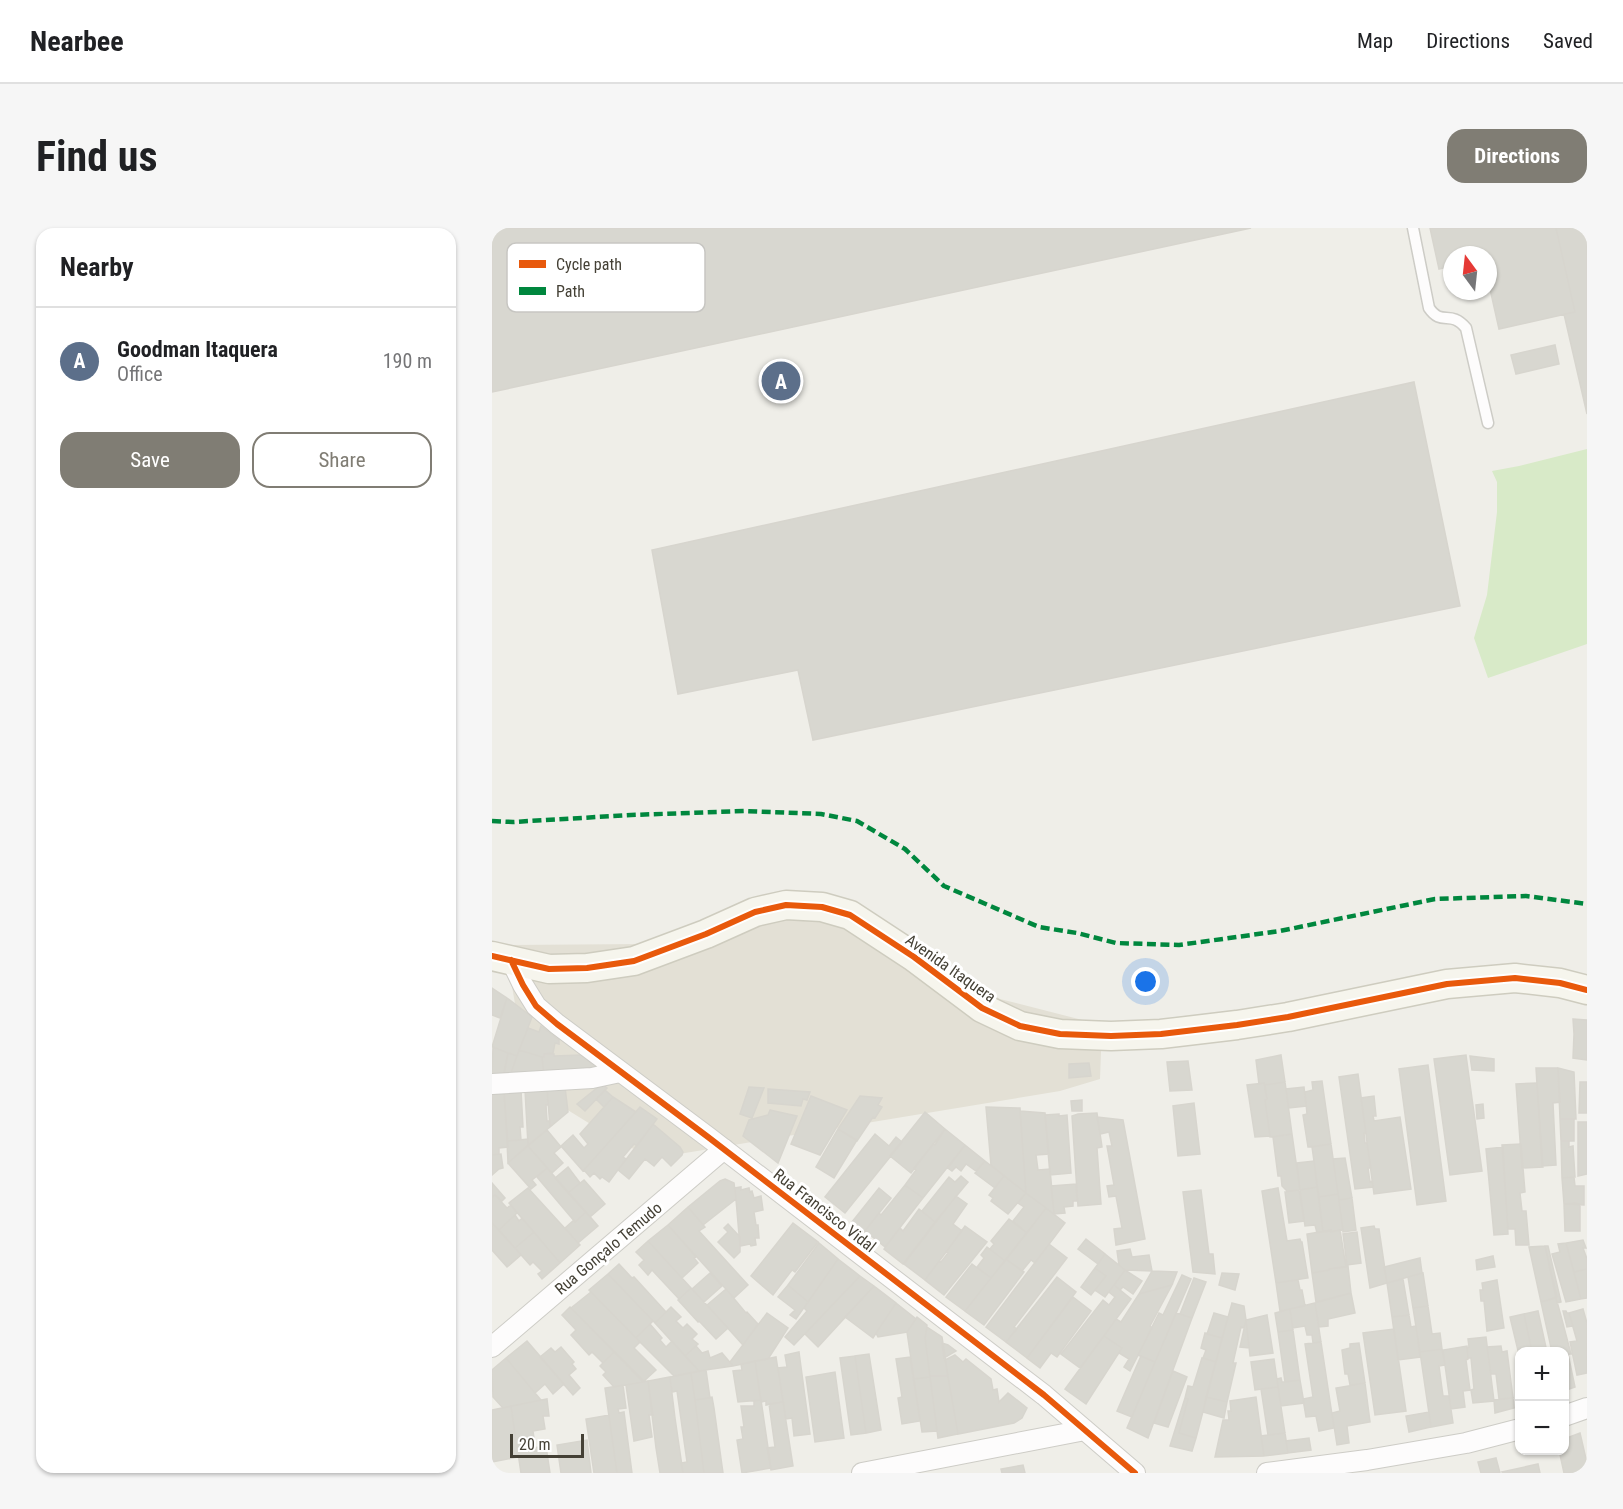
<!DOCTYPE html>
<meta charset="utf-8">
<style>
:root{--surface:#fff;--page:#f6f6f6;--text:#202124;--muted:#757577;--line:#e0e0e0;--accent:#807d74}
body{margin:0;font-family:"Roboto Condensed",sans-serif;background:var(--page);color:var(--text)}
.controls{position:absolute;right:18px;bottom:18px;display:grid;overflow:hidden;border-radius:12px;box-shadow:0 2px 4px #0004}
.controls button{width:54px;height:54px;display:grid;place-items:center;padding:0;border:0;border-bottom:2px solid var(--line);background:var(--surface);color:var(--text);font:30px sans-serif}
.compass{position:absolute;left:951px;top:18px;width:54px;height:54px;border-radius:50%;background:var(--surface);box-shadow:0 2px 4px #0004;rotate:345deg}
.scale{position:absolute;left:18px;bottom:15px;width:74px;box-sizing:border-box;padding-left:6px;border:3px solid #444035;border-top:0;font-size:16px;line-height:21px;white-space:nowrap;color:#444035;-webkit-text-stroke:4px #fff;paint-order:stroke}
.you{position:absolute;left:654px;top:754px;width:21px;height:21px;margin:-15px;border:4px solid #fff;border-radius:50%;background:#1a73e8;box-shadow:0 0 0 9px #1a73e833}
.badge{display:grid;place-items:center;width:39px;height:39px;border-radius:50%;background:var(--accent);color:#fff;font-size:20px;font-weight:700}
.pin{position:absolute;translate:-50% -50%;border:3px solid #fff;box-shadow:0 2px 6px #0006}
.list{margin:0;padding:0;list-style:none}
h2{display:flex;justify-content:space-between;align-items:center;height:78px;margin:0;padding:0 24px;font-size:26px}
h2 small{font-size:20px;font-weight:400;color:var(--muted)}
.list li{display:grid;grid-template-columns:39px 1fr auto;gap:18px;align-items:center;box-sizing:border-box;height:108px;padding:0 24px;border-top:2px solid var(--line)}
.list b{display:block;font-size:22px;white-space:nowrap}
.list p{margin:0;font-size:20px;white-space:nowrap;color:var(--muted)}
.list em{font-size:20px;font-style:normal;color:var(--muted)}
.actions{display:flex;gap:12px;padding:18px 24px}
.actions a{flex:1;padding:14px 0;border:2px solid var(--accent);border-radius:18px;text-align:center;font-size:21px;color:var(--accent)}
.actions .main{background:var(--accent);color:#fff}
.map{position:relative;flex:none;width:1095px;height:1245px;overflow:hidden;border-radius:18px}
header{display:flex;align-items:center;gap:36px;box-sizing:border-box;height:84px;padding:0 30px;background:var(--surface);border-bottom:2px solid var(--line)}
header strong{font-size:28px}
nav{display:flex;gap:33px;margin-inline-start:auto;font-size:21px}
.intro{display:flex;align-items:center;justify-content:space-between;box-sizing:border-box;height:144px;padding:0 36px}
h1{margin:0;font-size:42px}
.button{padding:15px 27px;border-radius:18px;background:var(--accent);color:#fff;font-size:21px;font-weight:700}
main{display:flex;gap:36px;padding:0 36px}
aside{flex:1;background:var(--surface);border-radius:18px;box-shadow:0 2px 4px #0004}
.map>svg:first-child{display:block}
.residential{fill:#e3e0d5}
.green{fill:#d8eac8}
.building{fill:#d8d7d0;stroke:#d7d5ce;stroke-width:1.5}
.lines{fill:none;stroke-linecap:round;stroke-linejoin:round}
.lane-casing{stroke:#cdccc6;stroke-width:13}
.street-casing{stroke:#cdccc6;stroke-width:22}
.secondary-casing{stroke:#ceccbf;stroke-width:31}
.lane{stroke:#fdfcfc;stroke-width:10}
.street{stroke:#fdfcfc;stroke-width:20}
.secondary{stroke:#f6f5ed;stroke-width:28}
.quiet{stroke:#00873e;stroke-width:4.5;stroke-dasharray:9 4.5;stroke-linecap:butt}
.cycleway-casing{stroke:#fff;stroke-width:10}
.cycleway{stroke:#e8590c;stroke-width:6}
.labels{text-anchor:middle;stroke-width:6;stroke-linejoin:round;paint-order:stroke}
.street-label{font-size:16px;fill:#444035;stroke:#fff}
.key{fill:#fff;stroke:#c7c6c2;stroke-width:1.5}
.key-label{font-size:16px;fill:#444035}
</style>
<header>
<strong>Nearbee</strong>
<nav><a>Map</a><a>Directions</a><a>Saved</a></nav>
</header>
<div class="intro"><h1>Find us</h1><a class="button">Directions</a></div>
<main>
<aside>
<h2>Nearby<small></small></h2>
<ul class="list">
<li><span class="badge" style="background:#5c6f8a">A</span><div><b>Goodman Itaquera</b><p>Office</p></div><em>190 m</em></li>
</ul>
<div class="actions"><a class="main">Save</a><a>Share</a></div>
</aside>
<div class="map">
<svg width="1095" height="1245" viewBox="0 0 1095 1245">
<rect width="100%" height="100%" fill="#efeee8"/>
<path class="residential" d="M349,669L508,771L610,797L608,851L568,863L187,926L137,920L37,858L13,717L153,716L270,670Z"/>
<path class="green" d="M1095,221V416L996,450L982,410L995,367L1005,284V254L1000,243L1027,238Z"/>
<path class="building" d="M0,0H759L0,164Z
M938,0H1064L1083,84L1007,101L996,52V27H960V38L947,41Z
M1064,0H1095V186L1072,86L1083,84Z
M1063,117L1067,136L1024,146L1019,127Z
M922,154L968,378L321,512L306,442L186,466L160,322Z
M0,760L15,770L8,790L0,787Z
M15,770L40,789L25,828L0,819Z
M1081,791L1095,792V832L1081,830L1082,806Z
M49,798L67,812V816L63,815L61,825L52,826V829H50L27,822L36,800L47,804Z
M1,819L16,825L11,848L0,849Z
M27,822L50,829L52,847L18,848Z
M16,825L25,828L18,848L12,847Z
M52,826H62V828L89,827L107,842L52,847L50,829H52Z
M789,827L793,854L773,857L772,855L767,856L764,832Z
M974,827L990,943L958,947L942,831Z
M978,828L1002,831V843L980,842Z
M696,833L700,862L678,863L675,834Z
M597,835L599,848L577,850V836Z
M936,837L954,973L925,977L907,841Z
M1044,840H1066L1068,874L1061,875L1064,937L1050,938Z
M1066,840L1082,844L1084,891H1068Z
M866,846L874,905H872L873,915H875L879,940H876L878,954L880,953L881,959L863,961L847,849Z
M830,853L839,916L816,919L811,887L815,886L813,864L821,862L820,854Z
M793,854L800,906L778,909L773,872L775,871L773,857Z
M1088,854H1095V885H1087Z
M772,855L775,871L773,872L778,908L763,909L755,857Z
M1045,855L1051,939L1030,940L1024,856Z
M110,856L115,860L93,883L85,876Z
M73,859L76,884L58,899L55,860Z
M257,859L272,860L260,890L248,886Z
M812,859L814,878L797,880L794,861Z
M55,860L56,877H54L55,893H58V899L36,917L33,862Z
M276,861L318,864L315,872L311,871L309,878L276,875Z
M29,862L31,899H28L29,912L15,913L12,863Z
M113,862L121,869L112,879L104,871Z
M0,863H12L16,919L7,920V926L0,927Z
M319,868L355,882L328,927L299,916Z
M368,868L390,870L386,877L390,879L383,890L381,889L365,913L346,901Z
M882,868L884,888H881L882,893L908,889L919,961L882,966L869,870Z
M121,869L144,884L91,943L69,918L81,907L92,920L96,916L88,906Z
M590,872V883H580L579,873Z
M702,875L708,926L686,928L681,878Z
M991,876L992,890L985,891L984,877Z
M148,879L165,891L145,918L142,916L131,929L134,931L117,954L110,949L108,951L102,945L98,949L92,942Z
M494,879L528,880L534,965L499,937Z
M278,882L305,888L286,935L251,908L257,892L276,887Z
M528,883L553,885L557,926L544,927L546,942L558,941L562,986L534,965Z
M433,884L453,901L419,945L398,928Z
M605,885L610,919L605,920L609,976L586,978L580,888L586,886Z
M567,886V888L575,887L579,945L558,947L553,887Z
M605,889L631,892L653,1011L624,1017L622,1001L630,1000L624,968L617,969L615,958L622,957L615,918H620L617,904L608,906Z
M1068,891H1082V913H1069Z
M1086,894H1095V946L1086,948Z
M161,896L188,919L191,924L190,927L179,938L170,929L162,938L153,931L137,951L126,942Z
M346,901L365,912L342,950L324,939Z
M453,901L473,917L431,970L413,957L424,942L422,940L441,916L443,917Z
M55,902L69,919L62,925L71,935L60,945L36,918Z
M383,906L397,918L404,909L410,914L353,985L333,969Z
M800,906L808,962L795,963L790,958L789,948H786L781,909Z
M36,911V917L16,935L15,913Z
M1069,913H1077V919L1081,918L1083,949L1070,950Z
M839,916L846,966L827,969L820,919Z
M1029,916L1033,964L1028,965L1030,983H1034L1037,1017H1024L1023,1001H1016L1010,917Z
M473,917L493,933L484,943L474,936L469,943L464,939L460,943L456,940Z
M36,918L55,940L40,952L44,957L39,961L16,935Z
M1011,919L1016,1006L1002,1007L994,921Z
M9,926L11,940L7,941L0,947V927Z
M853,930L860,970L847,972L841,931Z
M493,933L512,948L503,960L483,945Z
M822,933L825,959L808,962L805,935Z
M76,939L88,955L76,965L63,950Z
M55,940L94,984L83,994L45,949Z
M469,948L476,954L443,994L430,983L457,949L463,954Z
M512,948L534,965L516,986L499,973L501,970L497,967Z
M1082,949L1083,958H1092V977L1072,976L1070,950Z
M233,951L242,955L244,971L211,997L196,979L228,953Z
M92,952L113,976L98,989L76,965Z
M0,955L13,970L10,973L3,967L0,969Z
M584,956L585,973H581V978L572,979L573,985L562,986L559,958Z
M413,957L431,970L393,1019L373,1003L387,985L389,987Z
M249,959V962L257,960L258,964L260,963L262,970L269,968L271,982L262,984L264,997H266L267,1010H263L264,1017L259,1018L258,1016L248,1018L243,960Z
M825,959L831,1004L825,1005L823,997L813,998L808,962Z
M36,960L88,1017L68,1035L17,975Z
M387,960L399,970L372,1004L360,994Z
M786,960L795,1013L808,1011L809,1014H810L816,1050L784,1055L770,963Z
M709,962L717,1026H721L723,1046L701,1044L691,964Z
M807,962L812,993L797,995L793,964Z
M534,965L554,980L535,1005L521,993L532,979L526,975Z
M846,966L851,1002L831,1004L827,969Z
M3,967L15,980L19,977L25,985L7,1002L0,995V969Z
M464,968L475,976L461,996L470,1003L433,1052L412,1036Z
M860,970L864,1002L851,1004L847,972Z
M1083,975L1088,976V1003H1073L1072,976Z
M196,979L213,999L207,1003L256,1057L242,1070L176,997Z
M554,980L573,995L543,1035L539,1032L530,1043L514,1031Z
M427,981L443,994L411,1036L392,1021L408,1000L411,1003Z
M94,984L106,998L86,1015L73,1000L82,992L83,994Z
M23,987L27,993L30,990L42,1004L23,1020L7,1002Z
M517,991L535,1005L513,1033L498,1021L502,1016L499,1013Z
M0,995L29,1027L15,1039L0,1022Z
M301,995L326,1014L303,1044L300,1042L281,1067L259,1048Z
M236,996L248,1009V1024L242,1030L226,1014L236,1004L232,1000Z
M176,997L204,1029L202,1030L206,1035L190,1050L156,1013Z
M473,998L495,1014L452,1067L433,1052L447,1033L449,1034L456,1025L454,1024Z
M882,998L883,1001H887L895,1055L878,1060L869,1000Z
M839,1002V1004L848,1002L854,1039L837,1041V1042L820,1045L815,1006Z
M42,1004L68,1035L50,1051L46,1046L50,1043L41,1034L38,1037L23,1020Z
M865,1004L869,1035L855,1037L851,1006Z
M594,1011L613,1026L606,1036L586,1021Z
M1091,1012L1094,1020H1091L1095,1031V1041L1082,1044L1074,1015Z
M156,1013L199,1060L187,1071L160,1042L156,1047L147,1037L152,1032L144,1024Z
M327,1015L346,1031L316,1074L296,1057Z
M1074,1015L1089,1071L1074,1074L1060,1026L1068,1024L1066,1016Z
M557,1016L575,1030L522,1099L525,1101L514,1114L494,1099Z
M1053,1018L1065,1069L1049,1074L1037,1019Z
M1053,1018H1056L1069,1074L1065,1075Z
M495,1019L513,1033L499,1050L485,1039L492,1030L489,1027Z
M638,1021L640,1029L657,1027L660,1043L633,1042L627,1037L625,1023Z
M613,1026L633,1042L613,1069L603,1062L614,1048L603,1040Z
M1001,1028L1003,1039L985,1042L984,1032Z
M928,1030L930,1045L895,1055L892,1039Z
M346,1031L368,1048L302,1117L293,1109L315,1083L312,1080Z
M514,1031L532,1044L492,1097L473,1083Z
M127,1036L140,1050L142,1049L174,1084L163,1095L116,1046Z
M480,1036L499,1050L473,1083L454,1069Z
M856,1038L859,1065L824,1074L820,1045L837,1042V1041Z
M603,1040L614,1048L599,1067L589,1059Z
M1095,1041V1070L1089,1071L1082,1044Z
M633,1042L650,1053L641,1066L631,1059L628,1062L622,1057Z
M660,1043L685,1044L680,1057L647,1066Z
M218,1045L230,1058L212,1074L200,1061Z
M730,1045L747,1046L743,1062L727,1057Z
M931,1045L936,1078L921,1080L916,1049Z
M116,1046L161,1093L144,1110L97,1062Z
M690,1047L699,1051L663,1134L646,1127L667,1085L671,1087Z
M368,1048L382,1058L326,1119L313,1106Z
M565,1049L584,1064L535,1130L514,1114Z
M702,1050L714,1054L700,1090L688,1086Z
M911,1051L917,1087L900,1089L895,1055Z
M806,1052L808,1062H810L813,1078L788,1083L784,1055Z
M1005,1052L1012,1100L995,1103L992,1073H989L988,1062H991L990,1055Z
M296,1057L316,1074L304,1091L298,1087L303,1082L286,1069Z
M622,1057L639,1071L588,1140L569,1126L611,1072L617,1077L623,1069L617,1064Z
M680,1057L658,1098L660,1100L638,1143L632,1139L637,1131L627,1125L630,1120L612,1108L624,1091L629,1094L647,1066Z
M382,1058L404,1075L381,1110L353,1089Z
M199,1060L236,1100L224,1111L207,1093L206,1094L186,1072Z
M234,1061L254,1085L255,1084L266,1096L251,1117L215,1077Z
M99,1064L148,1114L142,1120L164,1142L152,1153L79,1080Z
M859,1065L863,1085L836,1091V1098L827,1099L823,1075Z
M581,1069L599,1083L565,1129L559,1125L548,1140L535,1130Z
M1064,1070L1069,1088L1079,1126L1072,1127V1124H1060L1049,1074Z
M404,1075L424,1091L415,1104L386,1109L384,1105Z
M740,1075L752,1078L754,1092L752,1100L749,1099L741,1135H744L735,1174L714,1169Z
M823,1075L829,1114L821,1115L820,1107H815L813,1098L801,1100L798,1081Z
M936,1078L940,1106L948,1105L950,1121L928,1124L921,1080Z
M78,1079L122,1124L111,1135L100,1124L97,1127L79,1107L84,1102L70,1087Z
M179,1079L189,1089L184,1093L191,1100L195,1096L205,1106L200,1111L206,1116L193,1128L163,1095Z
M798,1081L801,1102L786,1104L783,1085Z
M1091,1081L1095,1095V1145L1085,1147L1078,1114L1085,1113L1077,1085Z
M1046,1083L1055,1124H1040L1032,1086Z
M1071,1083H1074L1075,1085H1077L1081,1098L1075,1099Z
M275,1085L296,1100L276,1131L241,1138L238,1134Z
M684,1085L700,1090L656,1210L635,1200Z
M722,1085L736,1089L730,1110L715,1106Z
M1032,1086L1040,1124H1028V1131L1018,1089Z
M775,1087L781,1125L758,1128L754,1092Z
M917,1087L919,1099L924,1098L928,1129L906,1132L900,1089Z
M425,1089L435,1097L433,1110L438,1149L422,1151L415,1104Z
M754,1092L757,1120L748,1119Z
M158,1096L170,1110L168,1112L174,1119L180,1113L207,1143L182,1148L144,1110Z
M435,1099L450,1109L456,1148H438L433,1110Z
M902,1101L914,1183L883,1187L871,1105Z
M801,1102L808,1152L793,1154L786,1104Z
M713,1105L730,1110L724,1134L711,1130L714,1122L709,1120Z
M612,1108L630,1120L594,1176L573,1161Z
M994,1109L1002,1173L981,1175L979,1162L982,1161L979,1130H976L975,1120L977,1119L976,1111Z
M35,1113L72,1156L61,1166L53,1156L43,1165L14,1130Z
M829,1114L842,1200L827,1203L824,1188L814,1189L811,1171L821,1169L813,1116Z
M450,1115L456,1117L464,1123L452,1130Z
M867,1115L873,1155L858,1157L856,1146H853L850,1122L858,1120V1116Z
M204,1118L210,1125L216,1123L218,1130L230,1125L241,1138L207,1143L193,1128Z
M975,1118L976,1131L974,1132L978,1162L971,1163L973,1179L959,1181L951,1122Z
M1009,1118L1010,1124L1015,1123L1021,1170L1007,1171L1004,1146H999L995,1119Z
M69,1119L82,1134L80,1136L84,1141L77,1147L88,1160L81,1167L48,1129L59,1120L63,1124Z
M950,1121L953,1137L947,1138L951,1168H957L961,1195L939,1199L928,1124Z
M122,1124L151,1154L122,1159L111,1147L114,1144L108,1138Z
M307,1124L318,1206L302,1208L300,1190L294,1191L286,1140L295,1139L293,1127Z
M377,1126L389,1202L374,1205L363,1128Z
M1076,1126L1083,1159L1072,1163V1127Z
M463,1127L471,1134L474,1131L499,1151L501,1162L505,1161L507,1174L516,1165L535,1180L530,1190L522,1195L466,1206L453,1132Z
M363,1128L374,1205L359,1207L348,1130Z
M649,1128L663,1134L640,1189L625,1183Z
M284,1129L291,1174L274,1177V1173L269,1174L263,1133Z
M418,1129L428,1193L410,1196L406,1170L410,1169L404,1131Z
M14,1130L43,1165L49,1172L11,1180L1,1169L0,1142Z
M710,1130L724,1134L704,1210L687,1205L696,1171L693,1170L696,1158L701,1159Z
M782,1131L786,1159L763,1162L759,1134Z
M263,1133L269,1172L246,1174L241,1143L250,1142L249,1136Z
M214,1142L218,1170L203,1172L199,1145Z
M681,1143L695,1149L676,1199L662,1195Z
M343,1144L352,1210L323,1214L314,1149Z
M199,1145L203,1172L212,1245H191L189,1235L195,1234L185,1163L180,1164L178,1149Z
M438,1148H456L466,1206L446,1210Z
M178,1149L183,1190L191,1245H168L164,1220L156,1153Z
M438,1149L445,1203L430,1204L422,1151Z
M789,1150L790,1154L808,1152L812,1175L789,1178L785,1151Z
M156,1153L161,1187H157L160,1209L142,1213L134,1157Z
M873,1155L878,1194L855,1198L857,1215L845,1217L840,1185L848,1183L844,1160Z
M131,1157L134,1180L126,1181L127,1185L132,1184L140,1245H125L113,1160Z
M786,1159L793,1205L776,1207L769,1161Z
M220,1169L222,1180L231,1245H212L203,1172Z
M714,1169L735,1174L732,1190L711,1184Z
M764,1169L772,1228L723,1229L731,1192H737L736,1183H739L738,1173Z
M693,1170L696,1171L687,1205L704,1210L700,1223L678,1218Z
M1021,1170L1022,1180L1003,1185L1002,1172Z
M55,1171L57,1188H51L53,1201L41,1203L43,1218L34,1219V1224L26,1225L19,1178Z
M269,1172L279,1240L250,1245L245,1212L251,1211L249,1199H252L249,1178H262V1173Z
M290,1174H291L301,1238L279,1242L275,1220L283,1219L277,1176Z
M19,1178L26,1229L0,1234V1182Z
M937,1184L939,1199L917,1204L914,1188Z
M117,1187L125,1245H102L94,1191Z
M793,1205L796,1225L772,1228L769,1208Z
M1088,1205L1095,1235V1245H1072L1067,1222H1072V1211Z
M817,1210L819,1222L796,1225L794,1213Z
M95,1212L99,1245H69L65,1217Z
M54,1218L58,1245H29L26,1225L34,1224V1221Z
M1004,1230L1008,1245H989L986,1234Z
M1046,1236L1048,1245H1011L1010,1244Z
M531,1237L533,1245H510L509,1241Z"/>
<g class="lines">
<g class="lane-casing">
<path id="lane" d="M921,0L937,80C950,99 958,81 974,100L996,195"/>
</g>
<g class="street-casing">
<path id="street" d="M19,732L31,757L44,778L65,796L216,909L552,1167L643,1245
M0,856L100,850L128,844
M0,1119L232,921
M1072,1188L1095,1180
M370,1245L593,1202
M775,1245L875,1232L974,1215L1028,1201"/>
</g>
<g class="secondary-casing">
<path id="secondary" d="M0,728L57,741L95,740L142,733L214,706L263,684L294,677L330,679L358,687L422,729L490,780L528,798L568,806L619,808L669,806L745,797L796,789L955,756L1023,750L1068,755L1095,762"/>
</g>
<use href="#lane" class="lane"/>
<use href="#street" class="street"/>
<use href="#secondary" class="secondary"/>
<path class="quiet" d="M0,593L21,594L139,587L252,583L329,586L365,593L413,621L452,658L547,699L585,705L624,715L687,717L788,703L943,671L1034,668L1095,676"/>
<g class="cycleway-casing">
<path id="cycleway" d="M0,728L57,741L95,740L142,733L214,706L263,684L294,677L330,679L358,687L422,729L490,780L528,798L568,806L619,808L669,806L745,797L796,789L955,756L1023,750L1068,755L1095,762
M19,732L31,757L44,778L65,796L216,909L552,1167L643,1245"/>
</g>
<use href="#cycleway" class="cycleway"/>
</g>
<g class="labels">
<g class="street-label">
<text transform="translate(459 740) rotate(35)" y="6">Avenida Itaquera</text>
<text transform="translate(333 982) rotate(38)" y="6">Rua Francisco Vidal</text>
<text transform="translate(116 1020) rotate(-40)" y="6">Rua Gonçalo Temudo</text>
</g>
</g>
<rect x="15" y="15" width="198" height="69" rx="9" class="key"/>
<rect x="27" y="32" width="27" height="8" fill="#e8590c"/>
<rect x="27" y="59" width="27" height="8" fill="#00873e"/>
<g class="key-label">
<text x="64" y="42">Cycle path</text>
<text x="64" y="69">Path</text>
</g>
</svg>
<div class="controls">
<button>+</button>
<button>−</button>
</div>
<svg class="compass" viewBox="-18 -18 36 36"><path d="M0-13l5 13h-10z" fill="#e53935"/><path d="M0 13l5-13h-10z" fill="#757577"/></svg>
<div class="scale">20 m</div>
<div class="you"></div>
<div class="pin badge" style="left:289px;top:153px;background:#5c6f8a">A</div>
</div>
</main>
